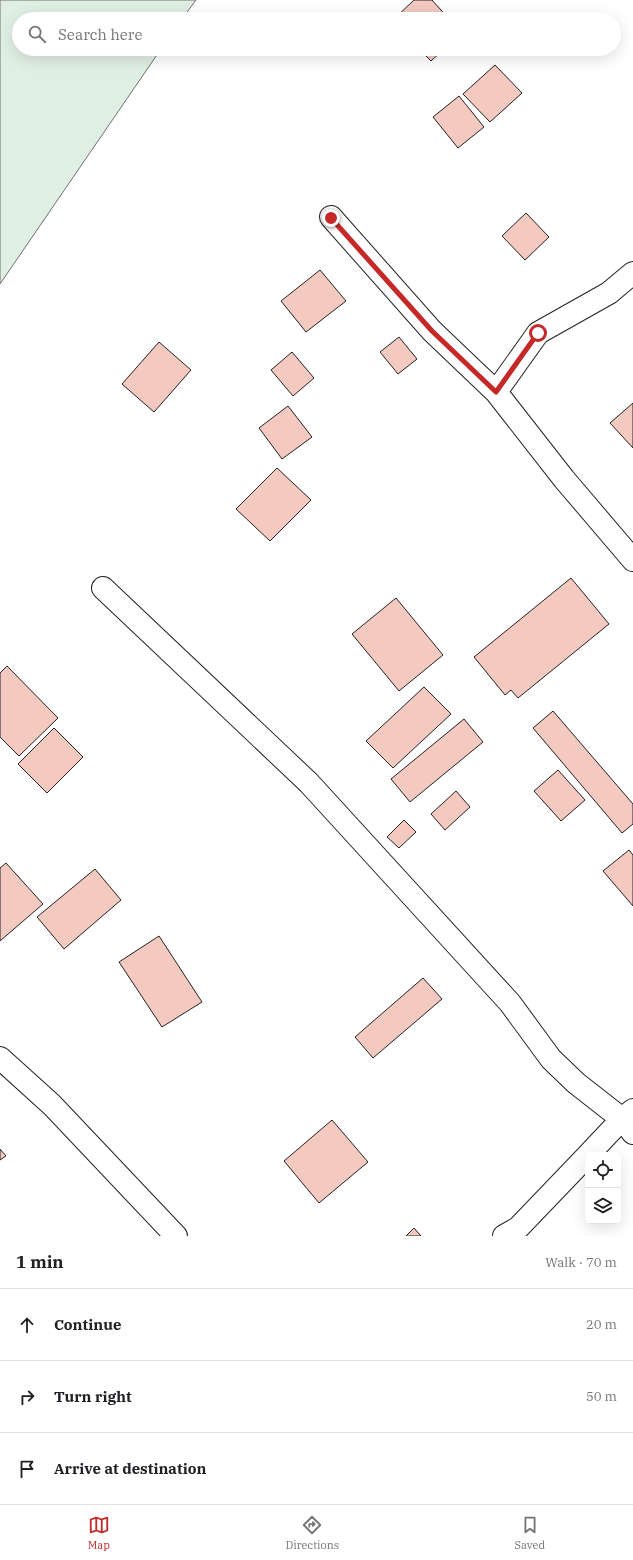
<!DOCTYPE html>
<meta charset="utf-8">
<style>
:root{--surface:#fff;--page:#f6f6f6;--text:#202124;--muted:#757577;--line:#e0e0e0;--accent:#c62828}
body{margin:0;font-family:"IBM Plex Serif",serif;background:var(--page);color:var(--text)}
.controls{position:absolute;right:12px;bottom:12px;display:grid;overflow:hidden;border-radius:6px;box-shadow:0 4px 16px #0002}
.controls button{width:36px;height:36px;display:grid;place-items:center;padding:0;border:0;border-bottom:1px solid var(--line);background:var(--surface);color:var(--text);font:20px sans-serif}
.stop{position:absolute;width:12px;height:12px;margin:-9px;border:3px solid #c62828;border-radius:50%;background:#fff}
.stop.end{background:#c62828;border-color:#fff;box-shadow:0 1px 4px #0008}
.list{margin:0;padding:0;list-style:none}
h2{display:flex;justify-content:space-between;align-items:center;height:52px;margin:0;padding:0 16px;font-size:17px}
h2 small{font-size:13px;font-weight:400;color:var(--muted)}
.list li{display:grid;grid-template-columns:26px 1fr auto;gap:12px;align-items:center;box-sizing:border-box;height:72px;padding:0 16px;border-top:1px solid var(--line)}
.list b{display:block;font-size:15px;white-space:nowrap}
.list em{font-size:13px;font-style:normal;color:var(--muted)}
.icon{flex:none;width:22px;height:22px;fill:none;stroke:currentColor;stroke-width:2;stroke-linecap:round;stroke-linejoin:round}
.map{position:relative;flex:none;width:633px;height:1236px;overflow:hidden}
.search{position:absolute;background:var(--surface);box-shadow:0 4px 16px #0002;left:12px;right:12px;top:12px;height:44px;display:flex;align-items:center;gap:10px;box-sizing:border-box;padding:0 14px;border-radius:22px;color:var(--muted);font-size:15px}
.sheet{height:268px;background:var(--surface)}
nav{display:flex;justify-content:space-around;align-items:center;box-sizing:border-box;height:56px;border-top:1px solid var(--line);background:var(--surface);font-size:11px;color:var(--muted)}
nav a{display:grid;justify-items:center;gap:2px}
nav .on{color:var(--accent)}
.map>svg:first-child{display:block}
.green{fill:#e0efe3;stroke:#6f6f6f}
.building{fill:#f3c9c0;stroke:#222}
.lines{fill:none;stroke-linecap:round;stroke-linejoin:round}
.minor-casing{stroke:#222;stroke-width:24}
.minor{stroke:#fff;stroke-width:22}
.route{stroke:#c62828;stroke-width:5}
</style>
<div class="map">
<svg width="633" height="1236" viewBox="0 0 633 1236">
<rect width="100%" height="100%" fill="#fff"/>
<path class="green" d="M0,0H196L182,19H19V49H161L0,284Z"/>
<path class="building" d="M414,0H432L449,19H394Z
M419,49H444L431,61Z
M495,65L522,93L490,122L463,94Z
M459,96L484,127L458,148L433,117Z
M526,213L549,237L525,260L502,236Z
M320,270L346,301L306,332L281,301Z
M399,337L417,359L398,374L380,352Z
M159,342L191,370L154,412L122,384Z
M292,352L314,378L293,396L271,370Z
M633,403V448L610,423Z
M288,406L312,437L282,459L259,428Z
M277,468L311,500L270,541L236,509Z
M571,578L609,624L518,698L511,690L505,695L474,657Z
M396,598L443,655L399,691L352,634Z
M7,666L58,718L19,756L0,737V673Z
M424,687L451,714L393,768L366,741Z
M553,711L633,804V824L622,833L533,728Z
M464,719L483,742L410,802L391,779Z
M54,728L83,757L47,793L18,764Z
M558,770L585,800L561,821L534,791Z
M456,791L470,807L445,830L431,814Z
M404,820L416,832L399,848L387,837Z
M629,850L633,855V906L603,871Z
M6,863L43,904L0,941V868Z
M95,869L121,900L64,949L37,917Z
M159,936L202,1002L162,1027L119,962Z
M423,978L442,999L373,1058L355,1037Z
M332,1120L368,1162L319,1203L284,1161Z
M0,1149L6,1156L0,1160Z
M414,1228L421,1236H406Z"/>
<g class="lines">
<g class="minor-casing">
<path id="minor" d="M331,217L432,331L496,392L564,479L633,560
M496,392L538,333L609,293L633,273
M103,588L309,783L510,1003L551,1059L576,1083L622,1119L633,1133
M0,1058L52,1105L176,1236
M588,1155L622,1119L633,1110
M504,1236L518,1228L588,1155"/>
</g>
<use href="#minor" class="minor"/>
</g>
<g class="lines">
<path class="route" d="M331,218L432,331L496,392L538,333"/>
</g>
</svg>
<div class="controls">
<button><svg class="icon" aria-label="locate" viewBox="0 0 24 24"><circle cx="12" cy="12" r="6"/><path d="M12 2v4M12 18v4M2 12h4M18 12h4"/></svg></button>
<button><svg class="icon" aria-label="layers" viewBox="0 0 24 24"><path d="M12 4l9 5-9 5-9-5zM3 14l9 5 9-5"/></svg></button>
</div>
<div class="stop" style="left:538px;top:333px"></div>
<div class="stop end" style="left:331px;top:218px"></div>
<div class="search"><svg class="icon" aria-label="search" viewBox="0 0 24 24"><circle cx="10" cy="10" r="6"/><path d="M15 15l6 6"/></svg>Search here</div>
</div>
<section class="sheet">
<h2>1 min<small>Walk · 70 m</small></h2>
<ul class="list">
<li><svg class="icon" aria-label="ahead" viewBox="0 0 24 24"><path d="M12 20V5M6 11l6-6 6 6"/></svg><div><b>Continue</b></div><em>20 m</em></li>
<li><svg class="icon" aria-label="right" viewBox="0 0 24 24"><path d="M7 20v-9h11M14 6l5 5-5 5"/></svg><div><b>Turn right</b></div><em>50 m</em></li>
<li><svg class="icon" aria-label="arrive" viewBox="0 0 24 24"><path d="M6 21V4h12l-3 4 3 4H6"/></svg><div><b>Arrive at destination</b></div></li>
</ul>
</section>
<nav>
<a class="on"><svg class="icon" aria-label="map" viewBox="0 0 24 24"><path d="M3 6l6-2 6 2 6-2v14l-6 2-6-2-6 2zM9 4v14M15 6v14"/></svg>Map</a>
<a><svg class="icon" aria-label="directions" viewBox="0 0 24 24"><path d="M12 3l9 9-9 9-9-9zM9 14v-3h6M13 9l2 2-2 2"/></svg>Directions</a>
<a><svg class="icon" aria-label="saved" viewBox="0 0 24 24"><path d="M7 4h10v16l-5-4-5 4z"/></svg>Saved</a>
</nav>
